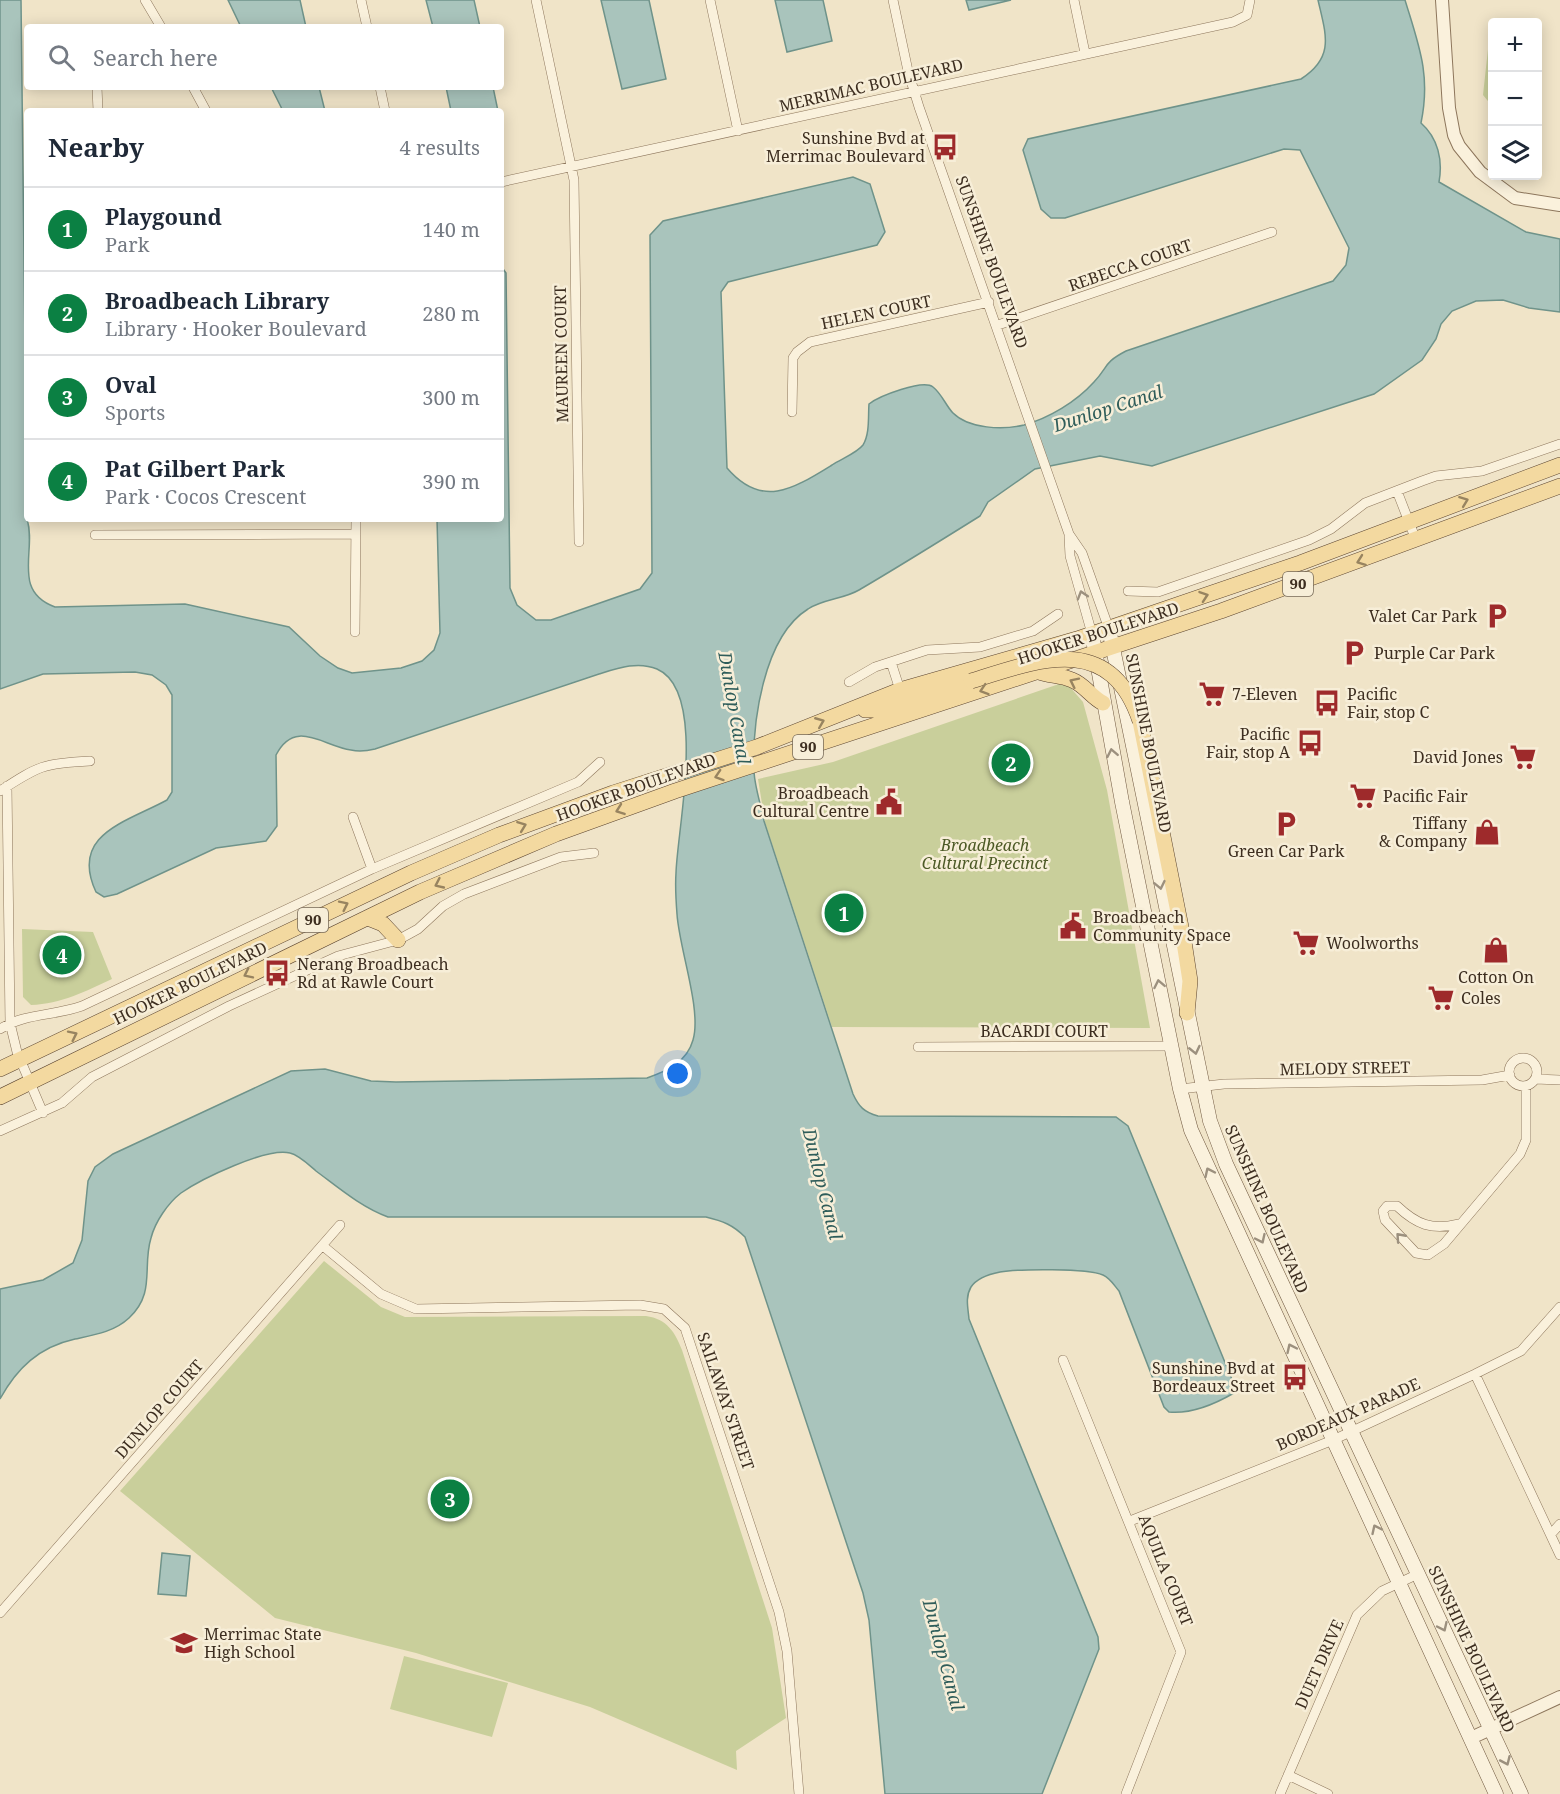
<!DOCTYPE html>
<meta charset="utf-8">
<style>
:root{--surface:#fff;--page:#f2f2f3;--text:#1f2937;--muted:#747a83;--line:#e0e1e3;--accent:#0b8043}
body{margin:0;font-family:"Noto Serif",serif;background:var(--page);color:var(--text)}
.controls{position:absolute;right:18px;top:18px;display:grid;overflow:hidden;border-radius:6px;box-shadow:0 3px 15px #0003}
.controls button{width:54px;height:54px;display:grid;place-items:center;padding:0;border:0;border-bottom:2px solid var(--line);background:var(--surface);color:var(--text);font:30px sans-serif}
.you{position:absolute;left:678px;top:1074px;width:21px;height:21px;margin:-15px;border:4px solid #fff;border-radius:50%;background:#1a73e8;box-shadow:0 0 0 9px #1a73e833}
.badge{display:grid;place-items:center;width:39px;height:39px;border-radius:50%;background:var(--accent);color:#fff;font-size:20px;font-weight:700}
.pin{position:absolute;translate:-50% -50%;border:3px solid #fff;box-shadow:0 2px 6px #0006}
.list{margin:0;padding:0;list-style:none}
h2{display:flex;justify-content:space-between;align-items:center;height:78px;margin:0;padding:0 24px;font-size:26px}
h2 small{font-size:20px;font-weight:400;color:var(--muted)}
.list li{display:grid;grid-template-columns:39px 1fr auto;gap:18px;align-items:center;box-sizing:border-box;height:84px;padding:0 24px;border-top:2px solid var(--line)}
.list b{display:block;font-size:22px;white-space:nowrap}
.list p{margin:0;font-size:20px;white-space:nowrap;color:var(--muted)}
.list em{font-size:20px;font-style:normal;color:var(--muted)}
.icon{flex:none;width:33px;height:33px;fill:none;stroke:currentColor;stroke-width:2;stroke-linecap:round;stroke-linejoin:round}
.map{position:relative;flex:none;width:1560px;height:1794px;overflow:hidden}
.search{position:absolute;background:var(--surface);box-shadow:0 3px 15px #0003;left:24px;top:24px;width:480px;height:66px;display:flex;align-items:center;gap:15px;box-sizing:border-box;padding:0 21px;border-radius:6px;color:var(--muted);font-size:22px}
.panel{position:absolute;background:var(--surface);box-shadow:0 3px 15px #0003;left:24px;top:108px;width:480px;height:414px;border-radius:6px}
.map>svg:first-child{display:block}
.green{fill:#c9cf9b}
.water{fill:#a9c4bc;stroke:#6f938a;stroke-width:1.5}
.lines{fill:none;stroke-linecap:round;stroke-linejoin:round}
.minor-casing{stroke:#8d765c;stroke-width:10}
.tertiary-casing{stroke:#8d765c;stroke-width:14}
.secondary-casing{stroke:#6f573f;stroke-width:15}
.primary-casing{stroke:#5b4430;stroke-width:16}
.minor{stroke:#faf1dc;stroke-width:9}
.tertiary{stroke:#faf1dc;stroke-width:12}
.secondary{stroke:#faf1dc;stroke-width:14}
.primary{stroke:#f3d9a0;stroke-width:15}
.primary-bridge-casing{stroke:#5b4430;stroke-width:16;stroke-linecap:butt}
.primary-bridge{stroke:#f3d9a0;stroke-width:15}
.oneway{stroke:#988460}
.oneway2{stroke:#9c907e}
.labels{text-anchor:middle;stroke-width:5;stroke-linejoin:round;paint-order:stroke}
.shield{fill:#f7eed8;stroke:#756857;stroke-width:1.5}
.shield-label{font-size:15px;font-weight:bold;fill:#3d2e20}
.street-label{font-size:16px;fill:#3d2e20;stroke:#f7eed8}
.poi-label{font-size:16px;fill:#3d2e20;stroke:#f7eed8;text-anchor:start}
.park-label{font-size:16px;font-style:italic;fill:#4d5a26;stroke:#f7eed8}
.water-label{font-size:18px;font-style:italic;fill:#2f5d5a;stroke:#f7eed8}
</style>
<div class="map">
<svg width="1560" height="1794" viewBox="0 0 1560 1794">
<rect width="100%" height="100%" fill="#f0e4c8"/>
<path class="green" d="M1492,38V106L1483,95L1489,40Z
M1059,684L1069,686L1083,702L1107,790L1150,1028L832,1027L765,822L758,779L833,762Z
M22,929L93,932L112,979C86,991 61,1004 31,1005L23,997Z
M324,1261L381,1307L405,1317L646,1316C667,1319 675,1332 682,1350L772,1628L786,1718L736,1751L737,1770L590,1707L416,1653L275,1618L120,1491Z
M404,1656L508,1683L492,1737L390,1709Z"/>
<path class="water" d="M0,0H21L27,519C37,550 11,591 55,607L185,604L289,627L320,656L338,668L352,673L401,668L422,661L434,650L440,633L437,519H501V266L506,273L510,588L517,605L536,620H551L640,589L652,573L650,235L663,221L853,177L870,184L885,232L877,245L728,282L721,292L727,468C762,509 793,489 832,465C841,459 857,453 863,445C870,434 868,416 869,404C879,396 923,379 933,387C942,394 946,406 953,413C969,429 1003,430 1024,425C1049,418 1076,402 1094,382C1109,366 1103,363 1126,351L1333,281L1346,265L1349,248L1300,150L1284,149L1065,218H1051L1041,209L1023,150L1028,139L1301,79C1335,57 1326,35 1318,0H1405C1419,46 1431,75 1421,123C1438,138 1443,160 1439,182L1526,232L1560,239V312L1529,308L1503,300L1476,301L1452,311L1441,324L1436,339L1422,360L1374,394L1152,466L1100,456L1035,469L988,502L980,516C940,541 900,566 859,590C844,599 823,599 808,609C763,637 752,724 754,772C755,788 761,805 764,821L853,1094C859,1107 864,1112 878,1116L1116,1117L1128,1126L1233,1382L1234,1393C1215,1404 1190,1414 1169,1412L1164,1407L1119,1291C1114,1285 1110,1278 1103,1275C1087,1268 1018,1269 1000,1272C990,1274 977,1278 971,1287C965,1297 968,1308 969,1319L1098,1637L1099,1649L1042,1794H885L869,1620L863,1593L745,1237C733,1225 723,1221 706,1217H388C361,1207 339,1188 316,1171C309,1165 299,1155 290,1153C267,1147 201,1179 181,1193C168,1203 155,1222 151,1238C142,1267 156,1293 129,1318C114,1332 94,1335 75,1339C39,1347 17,1368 0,1399V1289L43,1280L73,1263L82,1240L88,1181L95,1167L113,1154L291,1071L325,1069L371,1081L396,1082L647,1078C667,1071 687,1062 693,1040C702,1010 679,948 677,914C676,901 675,887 676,873C677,830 708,691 657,669C638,661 618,668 599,674L375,749C367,751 359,752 351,750C323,746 295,718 276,755L277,826L266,841L216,848L117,894L104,897L96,892C69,834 127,822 167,800L172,792V695L166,685L152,675L135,672L43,674L0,689Z
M228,0H300L306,27H241Z
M426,0H474L480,27H433Z
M601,0H649L666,79L622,89Z
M775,0H823L832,41L787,52Z
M966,0H1011L969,10Z
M271,87H319L325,111H283Z
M446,87H493L498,111H451Z
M162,1553L190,1556L186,1596L158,1594Z"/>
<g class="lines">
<g class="minor-casing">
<path id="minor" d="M145,0L161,27
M361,0L367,27
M536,0L574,180L579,542
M710,0L738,131
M893,0L908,71L919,107L1069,534L1082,553L1109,629
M1074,0L1085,53
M97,87L98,111
M193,87L206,111
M380,87L385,111
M501,182L1233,22L1247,15L1250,0
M998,325L1272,232
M792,412L793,358L797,352L810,342L989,302
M1397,491L1416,540
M95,535L356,534
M1069,536L1070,556L1092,634
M1128,591L1158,592L1309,540L1331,529L1365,503L1422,481L1436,476L1482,471L1560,444
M355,632L356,519
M891,662L900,690
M849,682L875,667L927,650L980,647L1033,631L1058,614
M7,786L10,1023L17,1052L43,1113
M0,791C38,766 44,763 90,761
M353,817L372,869
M0,1029C25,1013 54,1016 82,1006L372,869L578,782L600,762
M918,1047L1171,1046
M1509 1072a14 14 0 1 1 28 0a14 14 0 1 1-28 0Z
M1535,1079L1560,1080
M1180,1089L1224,1084L1482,1080L1510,1075
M0,1131L62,1103L92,1077L229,1006L338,956L398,940L418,929L443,906L464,894L561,857L594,853
M1458,1224C1432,1231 1416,1224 1397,1206H1387L1383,1211L1385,1220L1416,1253L1428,1255L1444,1244L1520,1154L1526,1140V1086
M323,1246L381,1294L416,1309L640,1305L664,1309L685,1328L779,1612L787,1651L799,1794
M1063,1360L1181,1652L1126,1794
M1475,1374L1560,1555
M1130,1521L1333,1440L1475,1374L1521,1351L1560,1307
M1551,1534L1560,1524
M0,1613L340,1225
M1288,1775L1328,1794
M1280,1794L1357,1615L1382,1591L1418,1574"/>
</g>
<g class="tertiary-casing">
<path id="tertiary" d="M1442,0L1449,108L1454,135L1459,146L1480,172L1515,198L1560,205
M1471,1738L1560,1697"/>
</g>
<g class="secondary-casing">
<path id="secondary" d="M1109,629L1210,1121L1226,1164L1521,1794
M1092,634L1122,802L1180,1089L1191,1130L1496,1794"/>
</g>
<g class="primary-casing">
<path id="primary" d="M1039,672C1050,676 1061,675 1072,680C1085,685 1091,697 1103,703
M865,710H878L971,681
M1140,721L1184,942L1190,981L1187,1013
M368,918L383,924L398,940
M0,1069L411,873L499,835L613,793L757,747L900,690L1077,639L1300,563L1560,465
M0,1097L420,892L556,834L675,791L1221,611L1560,486"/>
</g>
<use href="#minor" class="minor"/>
<use href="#tertiary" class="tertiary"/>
<use href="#secondary" class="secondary"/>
<use href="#primary" class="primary"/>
<g class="primary-bridge-casing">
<path id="primary-bridge" d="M971,681C1038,660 1110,631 1140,721"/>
</g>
<use href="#primary-bridge" class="primary-bridge"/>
</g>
<defs><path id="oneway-chevron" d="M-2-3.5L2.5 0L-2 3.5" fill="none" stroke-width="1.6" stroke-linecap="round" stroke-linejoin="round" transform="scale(1.5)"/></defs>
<g class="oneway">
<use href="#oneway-chevron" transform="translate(1464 501) rotate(-21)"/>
<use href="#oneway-chevron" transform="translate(1361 561) rotate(160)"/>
<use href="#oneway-chevron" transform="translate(1204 596) rotate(-19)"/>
<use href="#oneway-chevron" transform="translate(1074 682) rotate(-154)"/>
<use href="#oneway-chevron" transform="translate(984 690) rotate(162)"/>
<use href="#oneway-chevron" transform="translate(820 722) rotate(-22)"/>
<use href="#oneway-chevron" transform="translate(719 776) rotate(162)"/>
<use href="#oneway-chevron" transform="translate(620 810) rotate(160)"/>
<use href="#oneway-chevron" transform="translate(522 826) rotate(-21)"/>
<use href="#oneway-chevron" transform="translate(439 884) rotate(155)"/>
<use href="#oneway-chevron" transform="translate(344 905) rotate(-26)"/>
<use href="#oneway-chevron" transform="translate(248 974) rotate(154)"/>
<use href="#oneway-chevron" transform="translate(73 1035) rotate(-26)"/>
</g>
<g class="oneway2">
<use href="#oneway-chevron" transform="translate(1082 595) rotate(-107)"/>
<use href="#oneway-chevron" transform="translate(1112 753) rotate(-101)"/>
<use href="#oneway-chevron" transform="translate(1160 885) rotate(78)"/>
<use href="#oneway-chevron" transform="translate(1159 984) rotate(-101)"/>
<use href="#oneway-chevron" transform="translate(1195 1050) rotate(77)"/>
<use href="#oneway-chevron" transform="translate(1209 1172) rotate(-115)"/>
<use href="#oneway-chevron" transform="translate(1400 1237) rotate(-132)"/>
<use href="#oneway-chevron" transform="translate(1261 1239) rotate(65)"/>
<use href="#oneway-chevron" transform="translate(1291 1348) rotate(-115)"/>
<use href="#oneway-chevron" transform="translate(1376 1529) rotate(-115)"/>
<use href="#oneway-chevron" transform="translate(1443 1627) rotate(65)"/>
<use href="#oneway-chevron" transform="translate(1506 1761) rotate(66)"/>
</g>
<defs>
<g id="bus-bare" transform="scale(2.07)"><path d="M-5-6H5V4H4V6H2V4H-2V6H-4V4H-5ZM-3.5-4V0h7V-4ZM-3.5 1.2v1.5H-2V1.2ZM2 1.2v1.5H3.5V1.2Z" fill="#9e2a2b" stroke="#f7eed8" stroke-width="2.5" paint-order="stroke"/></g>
<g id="parking-bare" transform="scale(2.07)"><path d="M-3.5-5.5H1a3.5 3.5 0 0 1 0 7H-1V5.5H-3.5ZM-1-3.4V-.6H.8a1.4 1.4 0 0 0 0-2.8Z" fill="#9e2a2b" stroke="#f7eed8" stroke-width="2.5" paint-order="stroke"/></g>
<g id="supermarket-bare" transform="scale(2.07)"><path d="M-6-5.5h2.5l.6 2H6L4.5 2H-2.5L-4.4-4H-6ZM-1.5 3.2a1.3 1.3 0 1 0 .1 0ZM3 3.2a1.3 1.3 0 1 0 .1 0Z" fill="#9e2a2b" stroke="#f7eed8" stroke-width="2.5" paint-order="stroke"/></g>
<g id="civic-bare" transform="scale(2.07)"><path d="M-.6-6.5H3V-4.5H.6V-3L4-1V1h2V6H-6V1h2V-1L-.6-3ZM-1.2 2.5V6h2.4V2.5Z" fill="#9e2a2b" stroke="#f7eed8" stroke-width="2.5" paint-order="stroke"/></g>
<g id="shop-bare" transform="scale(2.07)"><path d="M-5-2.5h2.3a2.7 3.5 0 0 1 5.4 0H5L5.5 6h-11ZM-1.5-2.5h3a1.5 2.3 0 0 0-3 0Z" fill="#9e2a2b" stroke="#f7eed8" stroke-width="2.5" paint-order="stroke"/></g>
<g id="school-bare" transform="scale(2.07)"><path d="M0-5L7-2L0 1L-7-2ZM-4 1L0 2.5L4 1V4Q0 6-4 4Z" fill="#9e2a2b" stroke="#f7eed8" stroke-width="2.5" paint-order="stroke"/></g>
</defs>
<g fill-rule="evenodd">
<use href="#bus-bare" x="945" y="147"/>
<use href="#parking-bare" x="1497" y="616"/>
<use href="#parking-bare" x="1354" y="653"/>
<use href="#supermarket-bare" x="1212" y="694"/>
<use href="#bus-bare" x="1327" y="703"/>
<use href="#bus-bare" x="1310" y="743"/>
<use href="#supermarket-bare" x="1523" y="757"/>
<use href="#supermarket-bare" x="1363" y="796"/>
<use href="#civic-bare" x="889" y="802"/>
<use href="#parking-bare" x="1286" y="824"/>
<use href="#shop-bare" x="1487" y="832"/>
<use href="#civic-bare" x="1073" y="926"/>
<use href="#supermarket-bare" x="1306" y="943"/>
<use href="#shop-bare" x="1496" y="950"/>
<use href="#bus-bare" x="277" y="973"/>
<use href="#supermarket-bare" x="1441" y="998"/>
<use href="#bus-bare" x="1295" y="1377"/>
<use href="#school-bare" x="184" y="1643"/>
</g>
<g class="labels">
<g class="shield">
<rect x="1283" y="572" width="30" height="24" rx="4.5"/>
<rect x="793" y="735" width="30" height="24" rx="4.5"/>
<rect x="298" y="908" width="30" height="24" rx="4.5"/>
</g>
<g class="shield-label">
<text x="1298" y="589">90</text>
<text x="808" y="752">90</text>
<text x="313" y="925">90</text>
</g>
<g class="street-label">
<text transform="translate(871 85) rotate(-13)" y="6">MERRIMAC BOULEVARD</text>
<text transform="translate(992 262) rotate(70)" y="6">SUNSHINE BOULEVARD</text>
<text transform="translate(1130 265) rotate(-19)" y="6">REBECCA COURT</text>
<text transform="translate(876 312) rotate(-12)" y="6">HELEN COURT</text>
<text transform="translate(561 354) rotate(-91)" y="6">MAUREEN COURT</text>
<text transform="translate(1098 633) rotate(-18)" y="6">HOOKER BOULEVARD</text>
<text transform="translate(1149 743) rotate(79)" y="6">SUNSHINE BOULEVARD</text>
<text transform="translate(636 787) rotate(-20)" y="6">HOOKER BOULEVARD</text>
<text transform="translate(190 983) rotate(-26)" y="6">HOOKER BOULEVARD</text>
<text x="1044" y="1037">BACARDI COURT</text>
<text transform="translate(1345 1068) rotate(-1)" y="6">MELODY STREET</text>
<text transform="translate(1267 1209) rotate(66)" y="6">SUNSHINE BOULEVARD</text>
<text transform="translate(726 1401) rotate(71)" y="6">SAILAWAY STREET</text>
<text transform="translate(159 1409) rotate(-49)" y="6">DUNLOP COURT</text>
<text transform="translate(1348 1414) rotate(-24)" y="6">BORDEAUX PARADE</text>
<text transform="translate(1166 1570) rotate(68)" y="6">AQUILA COURT</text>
<text transform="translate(1472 1649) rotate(65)" y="6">SUNSHINE BOULEVARD</text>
<text transform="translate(1319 1664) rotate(-66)" y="6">DUET DRIVE</text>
</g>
<g class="poi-label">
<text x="925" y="144" text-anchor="end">Sunshine Bvd at<tspan x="925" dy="18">Merrimac Boulevard</tspan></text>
<text x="1477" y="622" text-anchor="end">Valet Car Park</text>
<text x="1374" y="659">Purple Car Park</text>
<text x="1232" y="700">7-Eleven</text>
<text x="1347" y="700">Pacific<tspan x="1347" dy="18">Fair, stop C</tspan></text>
<text x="1290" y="740" text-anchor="end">Pacific<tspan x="1290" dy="18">Fair, stop A</tspan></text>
<text x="1503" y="763" text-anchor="end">David Jones</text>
<text x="869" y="799" text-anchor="end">Broadbeach<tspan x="869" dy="18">Cultural Centre</tspan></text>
<text x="1383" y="802">Pacific Fair</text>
<text x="1467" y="829" text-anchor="end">Tiffany<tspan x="1467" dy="18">&amp; Company</tspan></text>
<text x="1286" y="857" text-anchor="middle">Green Car Park</text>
<text x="1093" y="923">Broadbeach<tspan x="1093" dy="18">Community Space</tspan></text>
<text x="1326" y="949">Woolworths</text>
<text x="297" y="970">Nerang Broadbeach<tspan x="297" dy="18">Rd at Rawle Court</tspan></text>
<text x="1496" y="983" text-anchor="middle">Cotton On</text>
<text x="1461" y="1004">Coles</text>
<text x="1275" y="1374" text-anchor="end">Sunshine Bvd at<tspan x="1275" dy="18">Bordeaux Street</tspan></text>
<text x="204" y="1640">Merrimac State<tspan x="204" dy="18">High School</tspan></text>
</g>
<g class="park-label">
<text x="985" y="851">Broadbeach<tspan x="985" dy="18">Cultural Precinct</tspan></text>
</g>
<g class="water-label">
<text transform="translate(1108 409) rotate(-18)" y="6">Dunlop Canal</text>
<text transform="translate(734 708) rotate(80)" y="6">Dunlop Canal</text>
<text transform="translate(822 1184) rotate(76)" y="6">Dunlop Canal</text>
<text transform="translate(943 1655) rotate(75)" y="6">Dunlop Canal</text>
</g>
</g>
</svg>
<div class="controls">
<button>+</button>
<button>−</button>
<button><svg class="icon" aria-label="layers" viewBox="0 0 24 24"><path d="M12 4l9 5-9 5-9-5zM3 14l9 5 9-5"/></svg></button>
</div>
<div class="you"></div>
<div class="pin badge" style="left:844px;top:913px">1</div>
<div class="pin badge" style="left:1011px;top:763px">2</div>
<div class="pin badge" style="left:450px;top:1499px">3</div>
<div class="pin badge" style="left:62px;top:955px">4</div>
<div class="search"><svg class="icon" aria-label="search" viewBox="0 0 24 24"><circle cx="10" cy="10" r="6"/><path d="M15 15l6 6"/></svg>Search here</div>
<section class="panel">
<h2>Nearby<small>4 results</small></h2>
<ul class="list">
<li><span class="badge">1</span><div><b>Playgound</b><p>Park</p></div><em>140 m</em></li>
<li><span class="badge">2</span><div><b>Broadbeach Library</b><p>Library · Hooker Boulevard</p></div><em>280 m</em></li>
<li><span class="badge">3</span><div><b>Oval</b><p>Sports</p></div><em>300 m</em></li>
<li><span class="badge">4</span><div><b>Pat Gilbert Park</b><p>Park · Cocos Crescent</p></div><em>390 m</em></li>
</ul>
</section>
</div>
